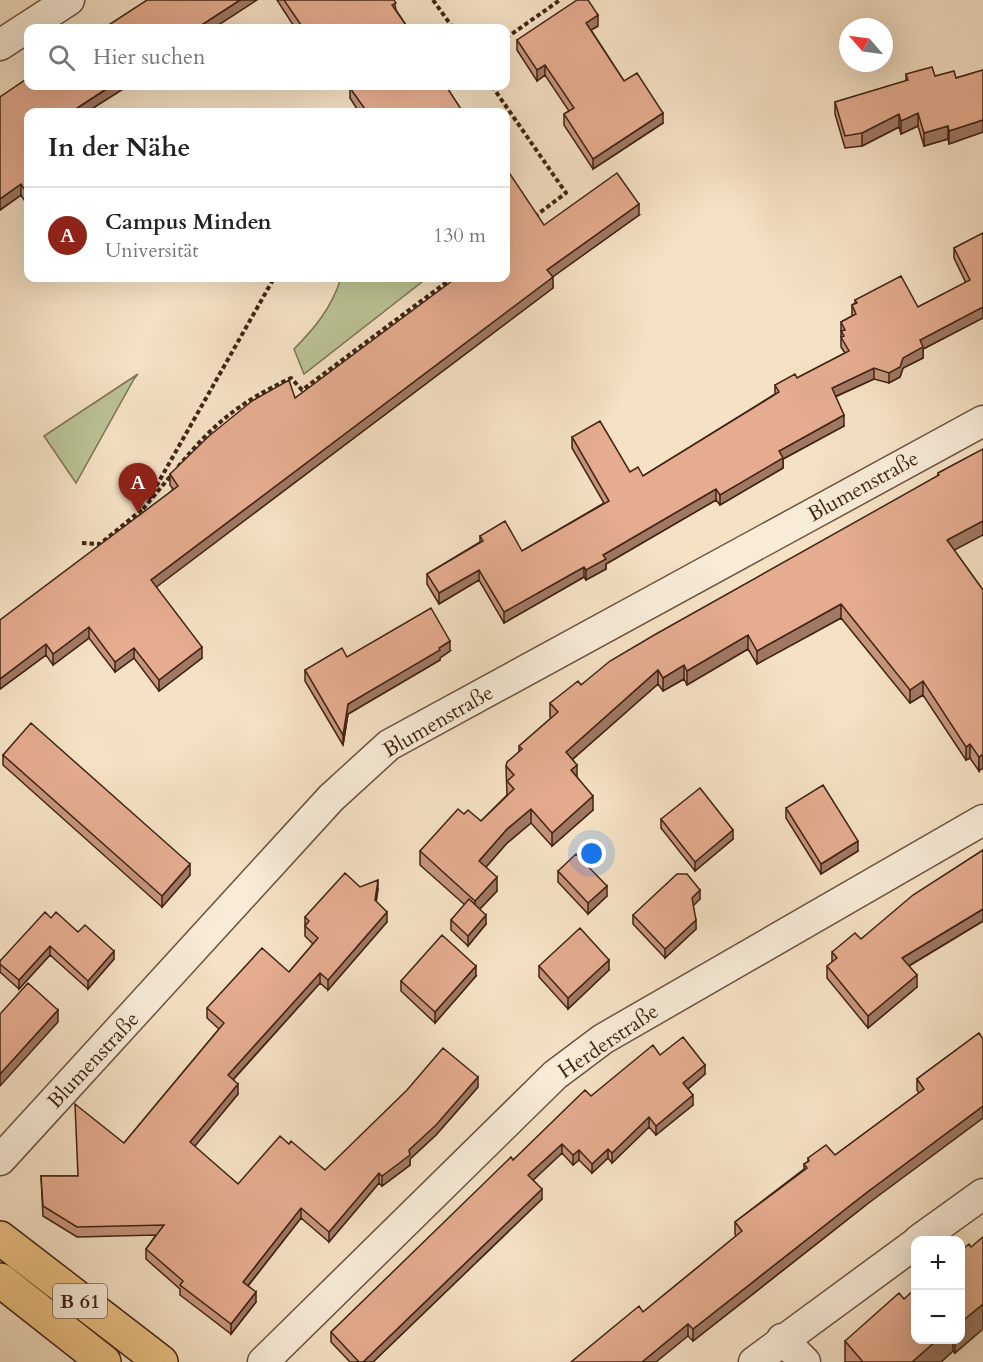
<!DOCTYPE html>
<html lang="de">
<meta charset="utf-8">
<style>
:root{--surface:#fff;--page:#f6f6f6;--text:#222;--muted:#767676;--line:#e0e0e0;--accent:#8f2418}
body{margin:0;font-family:Cardo,serif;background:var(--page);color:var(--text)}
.controls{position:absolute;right:18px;bottom:18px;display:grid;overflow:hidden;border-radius:12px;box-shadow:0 6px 24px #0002}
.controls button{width:54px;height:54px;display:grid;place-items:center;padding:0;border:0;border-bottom:2px solid var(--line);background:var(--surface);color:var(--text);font:30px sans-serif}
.compass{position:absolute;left:839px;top:18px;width:54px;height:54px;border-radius:50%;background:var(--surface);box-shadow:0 6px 24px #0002;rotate:298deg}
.you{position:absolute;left:592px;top:854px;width:21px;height:21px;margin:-15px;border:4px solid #fff;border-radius:50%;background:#1a73e8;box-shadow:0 0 0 9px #1a73e833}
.badge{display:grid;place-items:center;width:39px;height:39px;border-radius:50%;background:var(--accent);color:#fff;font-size:20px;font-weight:700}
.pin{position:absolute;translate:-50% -50px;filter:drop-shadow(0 2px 3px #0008)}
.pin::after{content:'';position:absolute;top:32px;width:21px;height:18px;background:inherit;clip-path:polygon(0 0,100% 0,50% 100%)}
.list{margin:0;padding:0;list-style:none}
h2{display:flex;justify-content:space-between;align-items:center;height:78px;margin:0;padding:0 24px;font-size:26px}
h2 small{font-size:20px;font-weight:400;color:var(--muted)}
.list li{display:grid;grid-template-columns:39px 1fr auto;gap:18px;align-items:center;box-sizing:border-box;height:96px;padding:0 24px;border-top:2px solid var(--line)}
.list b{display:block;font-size:22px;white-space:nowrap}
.list p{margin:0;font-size:20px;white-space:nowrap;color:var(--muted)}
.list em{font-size:20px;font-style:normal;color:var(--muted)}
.icon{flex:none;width:33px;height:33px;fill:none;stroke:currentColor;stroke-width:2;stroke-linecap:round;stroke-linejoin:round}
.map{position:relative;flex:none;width:983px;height:1362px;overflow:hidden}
.search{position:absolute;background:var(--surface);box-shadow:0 6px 24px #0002;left:24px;top:24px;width:486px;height:66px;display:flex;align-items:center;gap:15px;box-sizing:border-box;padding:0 21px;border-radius:12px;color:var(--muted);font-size:22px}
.panel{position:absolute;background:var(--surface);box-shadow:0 6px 24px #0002;left:24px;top:108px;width:486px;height:174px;border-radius:12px}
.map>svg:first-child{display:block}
.grass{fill:#bbc395;stroke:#7e7354;stroke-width:1.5}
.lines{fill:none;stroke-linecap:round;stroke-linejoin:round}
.street-casing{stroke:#6d523f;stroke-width:33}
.primary-casing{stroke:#402313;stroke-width:36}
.path{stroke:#402313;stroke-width:4;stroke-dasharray:4.5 3;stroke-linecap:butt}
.street{stroke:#f8ecd9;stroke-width:30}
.primary{stroke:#eac082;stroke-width:33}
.wall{fill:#c5947b;stroke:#402313;stroke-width:1.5}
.shaded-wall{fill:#a07864;stroke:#402313;stroke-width:1.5}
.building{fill:#e5ac8f;stroke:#402313;stroke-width:1.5}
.labels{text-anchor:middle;stroke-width:4.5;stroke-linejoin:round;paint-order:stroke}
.shield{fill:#f8ecd9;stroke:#775f4e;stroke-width:1.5}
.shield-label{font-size:20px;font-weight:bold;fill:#402313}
.street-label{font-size:21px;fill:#402313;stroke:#f8ecd9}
</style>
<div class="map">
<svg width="983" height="1362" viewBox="0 0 983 1362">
<rect width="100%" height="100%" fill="#f5e1c4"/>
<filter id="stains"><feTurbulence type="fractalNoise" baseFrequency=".00333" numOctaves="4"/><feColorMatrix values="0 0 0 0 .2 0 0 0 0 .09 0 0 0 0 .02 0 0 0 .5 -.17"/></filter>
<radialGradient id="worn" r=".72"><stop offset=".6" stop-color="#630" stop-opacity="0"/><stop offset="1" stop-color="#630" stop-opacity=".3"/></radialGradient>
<path class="grass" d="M341,278H427L304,374L294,349C315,328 332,307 341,278Z
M138,374L134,379L76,483L44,436Z"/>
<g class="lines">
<g class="street-casing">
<path id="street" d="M0,45L69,0
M0,1160L331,798L389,745L983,421
M919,1240L983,1194
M782,1339L805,1362
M263,1362L555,1075L603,1039L983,820
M754,1362L916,1243"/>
</g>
<g class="primary-casing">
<path id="primary" d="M0,1238L161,1362
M0,1280L104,1362"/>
</g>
<path class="path" d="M433,0L453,28
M506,38L560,0
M492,86L566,193L534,217
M178,467C214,423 240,402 291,378L302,390L452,278
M149,499L274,278
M143,509L173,473
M82,543L100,544L144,508"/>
<use href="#street" class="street"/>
<use href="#primary" class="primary"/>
</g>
<path class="wall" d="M277,0H394L396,10L408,28H295Z
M598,26L591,30L624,81L663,123L593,169L564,125V114L569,111L545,75L537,81L517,50V40Z
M983,70V132L949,144L948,139L924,146L918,126L901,134L899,127L862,146L845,148L835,114V102L906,81V74L956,78Z
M350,88L463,112H359L350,98Z
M28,112V206L21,195L0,210Z
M639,215L552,277L553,288L156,587L202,658L159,691L134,658L115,672L89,638L53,665L46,655L0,689L173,489L170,485V474L295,398L544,225Z
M983,233V318L923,349V358L903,368L900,377L889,383L874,379L835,397L844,426L783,459V468L720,505L716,500L606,564V569L586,580L584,577L504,623L479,580L439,604L427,584V574L480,542V536L522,551L604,503L572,448V437L630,472L643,476L775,394V385L797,378L845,353L841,347V322L852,316V305L855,303V300L918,307L966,283L954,258V248Z
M983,449L954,550L983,590L979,771L970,758L966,760L923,695L910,703L841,618L757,664L748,649L687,685L684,679L663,691L658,684L573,759L577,777L593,810L552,846L531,823L507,843L486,867L497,891L480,909L486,924L468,946L451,930V920L465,905L420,865V851L464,814L481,821L507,795L506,766L519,752V746L551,718L550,717V703L938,476V473Z
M450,651L440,658V660L348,714L343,745L305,681V670L347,657Z
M3,755L190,875L162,907L3,765Z
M786,808L858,851L821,874L786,818Z
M661,819L733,839L695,871L661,828Z
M983,850V921L909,966L917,987L868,1028L827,978V966L832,962V952L861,939Z
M558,871L607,896L588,914L558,882Z
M360,887L378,889L376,902L387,922L328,990L320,983L233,1080L238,1094L194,1147L238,1184L289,1144L325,1170L478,1087L436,1135L410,1159V1165L382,1186L379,1183L329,1242L301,1218L248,1286L256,1302L231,1334L180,1295V1289L146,1259V1249L156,1235L77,1237L43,1216L41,1176H77L124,1143L219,1029L207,1018V1008L289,972L313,944L305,936V917Z
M700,899L693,905L696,929L665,958L633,924V915Z
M51,918L78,932L114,959L88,989L50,955L19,989L0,972V961Z
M539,966L609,970L568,1009L539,977Z
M476,976L435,1023L401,991V981Z
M979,1033L866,1205L693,1341L688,1336L643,1312L736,1236L735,1234V1222L804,1169V1164L808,1162V1158L835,1155L919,1093L917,1090V1079Z
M660,1055L705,1074L688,1089L693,1105L656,1135L649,1127L612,1163L608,1158L592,1173L579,1160L573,1165L562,1153L533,1180L542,1199L373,1362H350L331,1342V1332L513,1160L591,1096Z
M915,1340H960L955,1353L953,1351L941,1362H845V1341Z"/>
<path class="shaded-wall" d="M240,0H257L214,28H197Z
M598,15V26L586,33V23Z
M545,65V75L537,81V70Z
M111,86H128L87,112H71Z
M663,113V123L593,169V159Z
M918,113V126L901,134V121Z
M899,114V127L862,146V133Z
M983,120V132L949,144V131Z
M948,126V139L924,146V133Z
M21,184V195L0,210V199Z
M639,204V215L547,281V270Z
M553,277V288L151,591V580Z
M983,307V318L923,349V358L903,368L900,377L889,383V373L920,340Z
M874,368V379L832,398V388Z
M844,415V426L783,459V468L720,505V495L779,451Z
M716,489V500L606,564V569L586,580V570L603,555Z
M983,521V535L947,554V540Z
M584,567V577L504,623V612Z
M479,570V580L439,604V593Z
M841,604V618L757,664V651Z
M89,627V638L53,665V654Z
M748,635V649L687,685V671Z
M450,641V651L440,658V660L348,714L343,745V735L348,704Z
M46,644V655L0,689V679Z
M202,647V658L159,691V680Z
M134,648V658L115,672V662Z
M684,665V679L663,691V678Z
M658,670V684L566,765V752Z
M923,681V695L910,703V690Z
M970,744V758L966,760V747Z
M983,754V768L979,771V757Z
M577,765V778L571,770Z
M593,796V810L552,846V833Z
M531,809V823L507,843L479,875V861L507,829Z
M733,830V839L695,871V862Z
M858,841V851L821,874V864Z
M190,864V875L162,907V896Z
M497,877V891L475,914V901Z
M378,880V889L375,910V900Z
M607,886V896L588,914V903Z
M700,890V899L692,907V898Z
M983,909V921L902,970V958Z
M387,912V922L328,990V980Z
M486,915V924L468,946V936Z
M696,920V929L665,958V949Z
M50,946V955L19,989V980Z
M114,951V959L88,989V981Z
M609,960V970L568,1009V998Z
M476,966V976L435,1023V1012Z
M320,973V983L228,1085V1075Z
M917,975V987L868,1028V1016Z
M58,1010V1022L0,1086V1074Z
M705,1065V1074L683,1093V1083Z
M478,1077V1087L436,1135L410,1159V1165L382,1186V1176L409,1150Z
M238,1084V1094L190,1152V1142Z
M693,1095V1105L656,1135V1126Z
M983,1106V1118L866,1205L693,1341V1329L866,1193Z
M649,1117V1127L612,1163V1153Z
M562,1144V1153L528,1185V1175Z
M608,1149V1158L592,1173V1164Z
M579,1150V1160L573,1165V1155Z
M379,1173V1183L329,1242V1232Z
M542,1189V1199L373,1362H363Z
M301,1208V1218L243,1292V1282Z
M256,1292V1302L231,1334V1324Z
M983,1304V1329L955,1353V1340H960V1323Z
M688,1324V1336L656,1362H642Z
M937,1340H953V1351L941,1362H912Z"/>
<path class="building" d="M147,0H240L197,28H104Z
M284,0H394L396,3L392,5L408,28H303Z
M577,0H588L598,15L586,23L624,81L637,73L663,113L593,159L564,114L574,108L545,65L537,70L517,40Z
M932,67L935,76L954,71L956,78L983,70V120L949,131L948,126L924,133L918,113L901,121L899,114L862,133L845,136L835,102L908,80L906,74Z
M28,78V86H111L71,112H28V195L21,184L0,199V97Z
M353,86H446L463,112H367L350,88Z
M506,168L544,225L617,173L639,204L547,270L553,277L151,580L202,647L159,680L134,648L115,662L89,627L53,654L46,644L0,679V620L178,486L170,474L209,436L252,401L289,380L295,398L456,278H506Z
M983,233V307L920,340L923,347L903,358L900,367L889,373L874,368L832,388L844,415L779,451L783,458L720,495L716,489L603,555L606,559L586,570L584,567L504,612L479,570L439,593L427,574L483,541L480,536L505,521L522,551L609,501L572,437L600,421L630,472L638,467L643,476L779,392L775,385L795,374L797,378L849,351L841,337L844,336L841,331L845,330L841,322L856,314L852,305L857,303L855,300L901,276L918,307L970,280L954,248Z
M983,449V521L947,540L983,590V754L979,757L970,744L966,747L923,681L910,690L841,604L757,651L748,635L687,671L684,665L663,678L658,670L566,752L577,765L571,770L593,796L552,833L531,809L507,829L479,861L497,877L475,901L420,851L458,809L464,814L468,810L481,821L514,789L507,781L514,775L506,766L507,762L522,749L519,746L558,712L550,703L578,681L581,685L610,661L656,634L939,475L938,473Z
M431,608L450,641L439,648L440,650L348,704L343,735L305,670L342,648L347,657Z
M31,723L190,864L162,896L3,755Z
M823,785L858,841L821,864L786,808Z
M700,788L733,830L695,862L661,819Z
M983,850V909L902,958L917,975L868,1016L827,966L837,958L832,952L855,933L861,939L913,895Z
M576,854L607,886L588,903L558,871Z
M345,873L360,887L378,880L375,900L387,912L328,980L320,973L228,1075L238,1084L190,1142L238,1184L280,1136L289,1144L291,1141L325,1170L407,1090L443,1048L478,1077L436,1125L409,1150L410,1155L382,1176L379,1173L329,1232L301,1208L243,1282L256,1292L231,1324L180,1285L183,1281L146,1249L164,1225L77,1227L43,1206L41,1176H78L75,1104L124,1143L224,1023L207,1008L262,948L289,972L318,938L305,926L309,921L305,917Z
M677,874H687L700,890L692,898L696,920L665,949L633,915Z
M469,899L486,915L468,936L451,920Z
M45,912L51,918L56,912L78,932L85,925L114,951L88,981L50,946L19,980L0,964V961Z
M580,928L609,960L568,998L539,966Z
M442,935L476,966L435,1012L401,981Z
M28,983L58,1010L0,1074V1014Z
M979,1033L983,1039V1106L866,1193L693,1329L688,1324L642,1362H571L639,1306L643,1312L742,1231L735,1222L807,1168L804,1164L809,1161L808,1158L826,1145L835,1155L924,1089L917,1079Z
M683,1037L705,1065L683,1083L693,1095L656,1126L649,1117L612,1153L608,1149L592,1164L579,1150L573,1155L562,1144L528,1175L542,1189L363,1362H359L331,1332L511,1157L513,1160L585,1090L591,1096L653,1045L660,1055Z
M983,1237V1304L960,1323V1251L969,1244L971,1247Z
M915,1289V1340H937L912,1362H863L845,1341L899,1293L904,1299Z"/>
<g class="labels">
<rect class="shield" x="53" y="1284" width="54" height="34" rx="4.5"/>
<g class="shield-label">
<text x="80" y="1308">B 61</text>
</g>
<g class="street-label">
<text transform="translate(863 486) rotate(-29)" y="7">Blumenstraße</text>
<text transform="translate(438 721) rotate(-30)" y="7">Blumenstraße</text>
<text transform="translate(608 1041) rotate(-34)" y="7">Herderstraße</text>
<text transform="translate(93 1060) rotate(-47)" y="7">Blumenstraße</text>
</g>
</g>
<rect width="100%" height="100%" filter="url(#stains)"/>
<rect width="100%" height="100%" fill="url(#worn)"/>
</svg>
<div class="controls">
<button>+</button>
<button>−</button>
</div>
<svg class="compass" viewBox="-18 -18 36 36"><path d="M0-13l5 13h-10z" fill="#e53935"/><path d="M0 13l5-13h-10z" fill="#767676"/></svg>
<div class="you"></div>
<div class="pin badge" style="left:138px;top:513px">A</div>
<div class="search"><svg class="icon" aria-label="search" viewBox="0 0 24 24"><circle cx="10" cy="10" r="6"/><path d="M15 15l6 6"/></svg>Hier suchen</div>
<section class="panel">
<h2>In der Nähe<small></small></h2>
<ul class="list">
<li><span class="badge">A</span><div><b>Campus Minden</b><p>Universität</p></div><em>130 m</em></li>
</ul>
</section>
</div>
